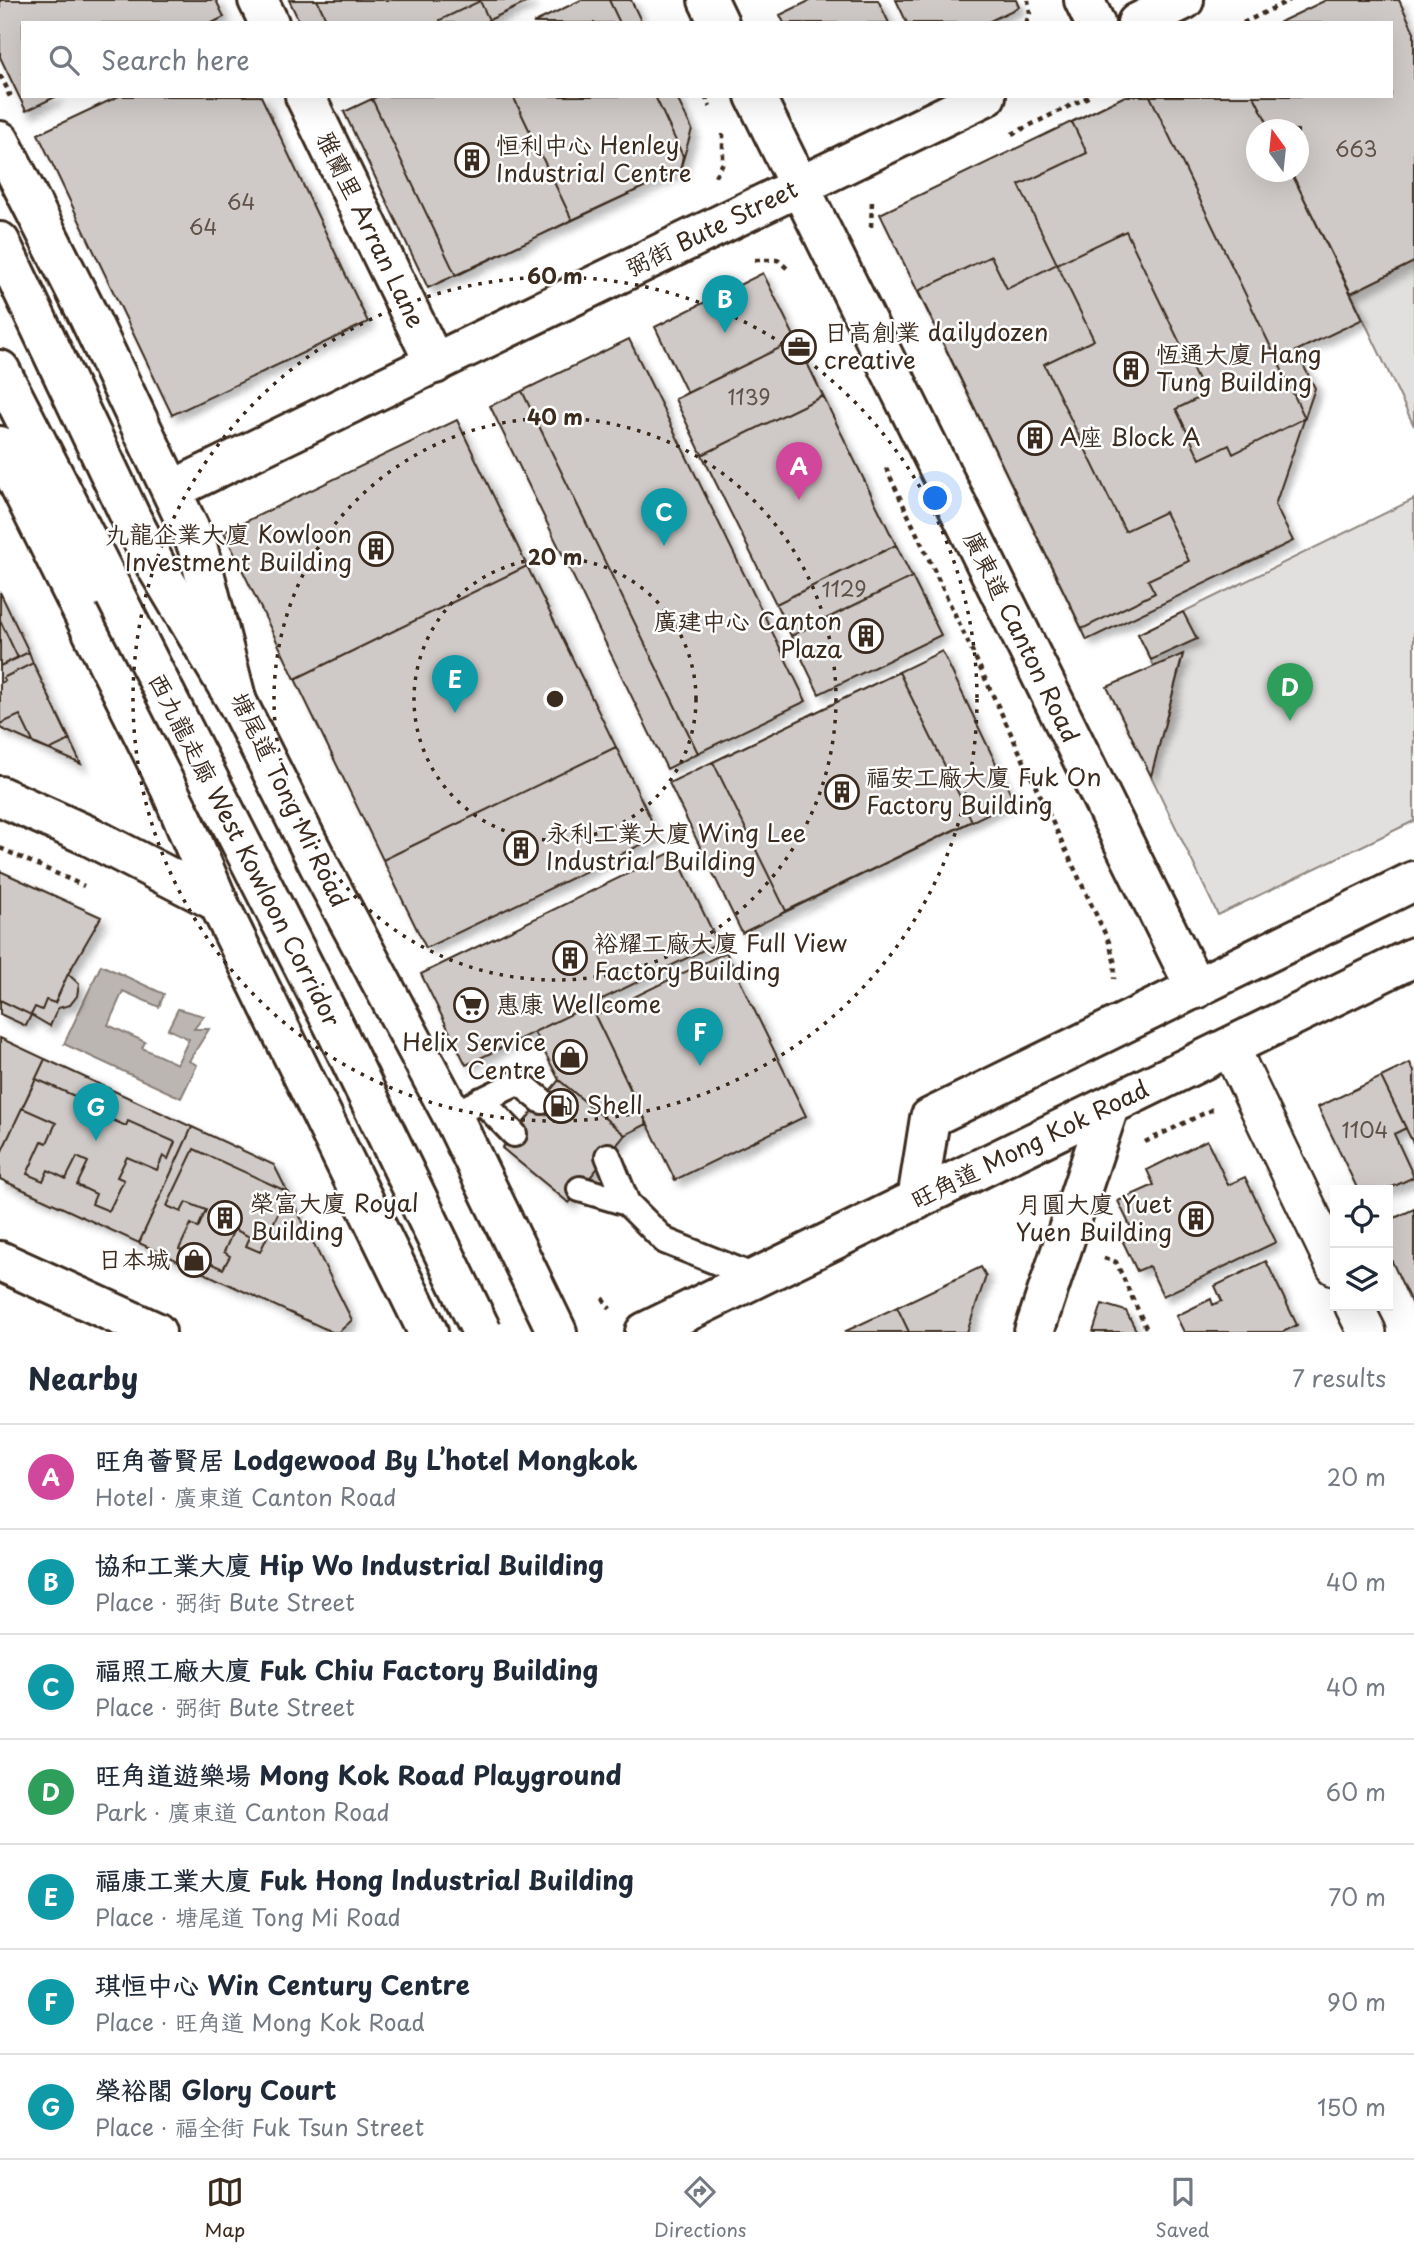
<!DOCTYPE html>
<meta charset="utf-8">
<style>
:root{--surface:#fff;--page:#f6f6f7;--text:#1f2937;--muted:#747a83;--line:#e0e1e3;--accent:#3b2a1e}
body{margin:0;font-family:"Playpen Sans","LXGW WenKai TC",sans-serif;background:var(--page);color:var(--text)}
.controls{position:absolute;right:21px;bottom:21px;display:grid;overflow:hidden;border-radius:0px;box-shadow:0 7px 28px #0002}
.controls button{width:63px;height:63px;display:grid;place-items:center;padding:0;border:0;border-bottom:2px solid var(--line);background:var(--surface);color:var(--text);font:35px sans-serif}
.compass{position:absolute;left:1246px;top:119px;width:63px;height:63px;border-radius:50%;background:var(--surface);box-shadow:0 7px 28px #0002;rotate:345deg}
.you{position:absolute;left:936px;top:499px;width:24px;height:24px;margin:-18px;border:5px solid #fff;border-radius:50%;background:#1a73e8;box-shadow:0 0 0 10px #1a73e833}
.badge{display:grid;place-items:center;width:46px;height:46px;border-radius:50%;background:var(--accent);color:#fff;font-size:23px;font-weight:700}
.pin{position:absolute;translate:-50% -58px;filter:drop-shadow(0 2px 4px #0008)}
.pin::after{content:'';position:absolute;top:37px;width:24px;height:21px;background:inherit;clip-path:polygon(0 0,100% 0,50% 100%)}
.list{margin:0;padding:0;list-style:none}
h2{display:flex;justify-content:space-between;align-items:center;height:91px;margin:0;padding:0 28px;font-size:30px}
h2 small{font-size:23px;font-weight:400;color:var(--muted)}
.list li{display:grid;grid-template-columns:46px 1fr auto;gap:21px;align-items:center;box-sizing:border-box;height:105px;padding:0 28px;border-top:2px solid var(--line)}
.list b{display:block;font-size:26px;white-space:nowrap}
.list p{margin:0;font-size:23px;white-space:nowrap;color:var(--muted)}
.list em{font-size:23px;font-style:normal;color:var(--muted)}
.icon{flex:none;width:38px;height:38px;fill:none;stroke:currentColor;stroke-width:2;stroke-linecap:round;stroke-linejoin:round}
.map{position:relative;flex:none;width:1414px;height:1332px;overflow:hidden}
.search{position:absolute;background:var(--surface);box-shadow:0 7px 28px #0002;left:21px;right:21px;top:21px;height:77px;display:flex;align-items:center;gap:18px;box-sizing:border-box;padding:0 24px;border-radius:0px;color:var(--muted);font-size:26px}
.sheet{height:826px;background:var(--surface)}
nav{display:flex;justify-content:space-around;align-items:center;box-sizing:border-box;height:98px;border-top:2px solid var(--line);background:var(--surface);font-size:19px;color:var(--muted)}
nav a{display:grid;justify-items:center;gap:4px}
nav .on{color:var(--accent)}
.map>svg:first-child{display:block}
.green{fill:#e2e0de;stroke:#8e857e;stroke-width:2}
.water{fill:#bcb6b3;stroke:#887e77;stroke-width:2}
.building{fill:#cfcac7;stroke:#3b2a1e;stroke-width:2;filter:url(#shadow)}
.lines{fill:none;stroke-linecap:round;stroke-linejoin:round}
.service-casing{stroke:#3b2a1e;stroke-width:30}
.pedestrian-casing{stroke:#3b2a1e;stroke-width:42}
.minor-casing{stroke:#3b2a1e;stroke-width:44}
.tertiary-casing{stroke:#3b2a1e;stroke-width:44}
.secondary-casing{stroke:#3b2a1e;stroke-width:44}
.primary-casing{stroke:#3b2a1e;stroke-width:44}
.trunk-casing{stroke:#3b2a1e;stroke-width:44}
.path{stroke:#3b2a1e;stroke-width:4.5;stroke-dasharray:5 5;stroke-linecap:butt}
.service{stroke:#fff;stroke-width:24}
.pedestrian{stroke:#fff;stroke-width:37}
.minor{stroke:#fff;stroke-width:38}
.tertiary{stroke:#fff;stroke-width:38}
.secondary{stroke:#fff;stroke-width:38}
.primary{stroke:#fff;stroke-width:38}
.trunk{stroke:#fff;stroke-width:38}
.trunk-bridge-casing{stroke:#3b2a1e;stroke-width:44;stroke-linecap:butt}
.trunk-bridge{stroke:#fff;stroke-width:38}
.ring{fill:none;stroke:#3b2a1e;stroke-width:3.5;stroke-dasharray:3.5 7}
.labels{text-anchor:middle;stroke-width:5;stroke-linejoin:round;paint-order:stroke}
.number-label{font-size:21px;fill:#605248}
.poi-label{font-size:24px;fill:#3b2a1e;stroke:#fff;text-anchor:start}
.street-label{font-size:24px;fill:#3b2a1e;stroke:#fff}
.centre{fill:#3b2a1e;stroke:#fff;stroke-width:3.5}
.ring-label{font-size:21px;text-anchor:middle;font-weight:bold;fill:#3b2a1e;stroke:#fff;stroke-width:5;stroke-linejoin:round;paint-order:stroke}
</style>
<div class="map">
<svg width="1414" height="1332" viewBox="0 0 1414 1332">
<defs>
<filter id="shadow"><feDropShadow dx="6" dy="6" stdDeviation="3.5" flood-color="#0004"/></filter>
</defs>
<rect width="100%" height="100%" fill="#fff"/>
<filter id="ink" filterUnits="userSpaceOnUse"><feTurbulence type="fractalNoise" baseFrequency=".0143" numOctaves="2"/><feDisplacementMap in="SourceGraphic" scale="14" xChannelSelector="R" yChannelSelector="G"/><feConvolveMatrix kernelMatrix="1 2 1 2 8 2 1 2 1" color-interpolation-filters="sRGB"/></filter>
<g filter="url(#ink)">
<path class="green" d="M1414,262V426L1351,293Z
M1414,499V821L1218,915L1151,776L1183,655L1154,666L1138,634Z"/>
<path class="water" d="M101,965L164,994L159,1007L123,991L108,1025L145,1042L142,1048L177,1064L189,1039L168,1029L178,1009L204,1016L194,1029H209L189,1061L197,1065L181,1098L64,1044Z"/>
<path class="building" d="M0,0H216L224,17L212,23H23V96H57L26,111L0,57Z
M289,0H532L483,23H300Z
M317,0H532L489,20L480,1L440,20L441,23H328Z
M581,0H609L620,23H533Z
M581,0H631L642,23H533Z
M811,0H878L889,23H784L780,15Z
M896,0H1016L1019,7L986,23H907Z
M1326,0H1399L1414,32V262L1351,293L1291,172H1298V130H1271L1254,96H1391V23H1278Z
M119,96H261L368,322L172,415L38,134Z
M378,96H513L572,220L456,276L372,99Z
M378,96H676L692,129L680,170L428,288L344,112Z
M513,96H655L683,156L680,170L572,220Z
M1125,96H1254L1271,130H1256V172H1291L1363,319L1296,351L1315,388L1275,505L1293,541L1087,640L880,214Z
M1125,96H1150L1305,418L1233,454L1229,445L1200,459L1176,409L1205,395L1126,231L1057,264L1019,185L1087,153L1072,122Z
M991,256L1007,289L1057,264L1094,340L1044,364L1125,531L1165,512L1189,561L1148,580L1155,593L1082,629L918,291Z
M763,273L796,340L687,393L655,327Z
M629,339L806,701L698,753L522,391Z
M796,340L823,396L702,455L675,399Z
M522,391L698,753L667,769L490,406Z
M823,396L896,545L776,604L702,455Z
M457,420L527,566L295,679L224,532Z
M896,545L912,577L791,636L776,604Z
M527,566L616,747L383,860L295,679Z
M912,577L941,635L819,694L791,636Z
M0,592L29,652L0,666Z
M1183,612L1197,639L1151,660L1138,634Z
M0,620L18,658L0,666Z
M942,651L1014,801L742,933L669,783Z
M29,652L33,663L81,764L0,728V666Z
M1183,654L1151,776L1107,687Z
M33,663L70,740L49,750L34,744L20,715L0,724V683L5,681L3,678Z
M899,672L972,821L786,911L713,762Z
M616,747L659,836L426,948L383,860Z
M674,851L718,943L466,1065L421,974Z
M0,871L101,917L68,974L55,1003L46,1000L42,1010L35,1007L31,1015L0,1000Z
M0,871L101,917L68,974L79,984L77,996L70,1005L58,1008L50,1026L31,1015L26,1026L0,1014Z
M726,952L806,1116L675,1180L595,1016Z
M590,1005L647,1124L625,1135L559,1080L534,1032Z
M0,1038L45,1059L0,1155Z
M45,1059L192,1127L139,1243L0,1179V1155Z
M1410,1063L1414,1071V1145L1381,1077Z
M1381,1077L1406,1128L1394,1134L1414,1177L1386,1190H1358L1318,1107Z
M36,1079L86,1101L83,1107L126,1126L128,1121L175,1142L168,1159L163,1156L157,1170L127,1157L117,1177L124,1180L109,1211L92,1204L96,1194L77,1185L88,1162L77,1157L66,1179L48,1170L43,1181L27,1174L42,1141L47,1143L56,1123L22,1108Z
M559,1080L625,1135L569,1203L502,1148Z
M192,1127L274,1165L352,1320L339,1332H332L139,1243Z
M1207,1140L1228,1185L1245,1177L1276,1242L1163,1296L1149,1266L1137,1271L1123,1242L1135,1236L1118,1201L1154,1185L1147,1170Z
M194,1149L288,1192L260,1252L246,1246L250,1237L234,1229L224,1252L230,1256L223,1269L179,1249L191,1224L198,1228L206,1210L186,1202L181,1212L167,1206Z
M1414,1209V1309L1388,1253V1221Z
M1266,1261L1297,1325L1283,1332H1184L1176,1316L1211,1299L1213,1305L1222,1301L1215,1286Z
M981,1267L986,1276L967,1332H909L897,1307Z
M1102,1304L1126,1311L1137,1332H1093Z
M897,1307L909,1332H844Z
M897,1307L909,1332H844Z"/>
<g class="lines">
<g class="service-casing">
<path id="service" d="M481,1100L514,1134
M452,1115L519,1082L542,1101
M608,1156L627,1203L665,1241L757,1278
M580,1189L627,1203"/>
</g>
<g class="pedestrian-casing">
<path id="pedestrian" d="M1230,1047L1335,1266
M1354,1306L1367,1332"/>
</g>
<g class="minor-casing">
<path id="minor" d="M258,0L269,23
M708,0L719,23
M1084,0L1095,23
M305,96L435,364
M755,96L1196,989
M1034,1332L1109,1107"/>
</g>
<g class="tertiary-casing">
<path id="tertiary" d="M1137,23L1184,0
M172,490L986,96
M0,796L91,837L218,902
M0,1261L156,1332"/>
</g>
<g class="secondary-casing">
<path id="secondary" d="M917,1200L930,1118L1414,881
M645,1332L1414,957"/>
</g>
<g class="primary-casing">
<path id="primary" d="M0,141L88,315L197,545L237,702L319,865L452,1115L557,1332
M0,446L170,788L218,902L428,1332"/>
</g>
<g class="trunk-casing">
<path id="trunk" d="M0,242L131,518L156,566L237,702
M0,370L115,595"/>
</g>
<path class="path" d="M1026,23L1030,13L1028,0
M1243,23L1290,0
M0,75L10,94L4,97
M705,96L710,107
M1012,134L1090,96
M715,176L723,163V134
M871,227L872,201
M755,260H778L790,271
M886,468L1109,942L1115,964L1114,979
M0,848L84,886
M1145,1142L1213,1109
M1104,1258L1116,1262L1148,1332
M603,1298L610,1309"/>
<use href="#service" class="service"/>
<use href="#pedestrian" class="pedestrian"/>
<use href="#minor" class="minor"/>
<use href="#tertiary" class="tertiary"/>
<use href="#secondary" class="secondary"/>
<use href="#primary" class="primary"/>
<use href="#trunk" class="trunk"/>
<g class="trunk-bridge-casing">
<path id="trunk-bridge" d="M115,595L334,1026L482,1332"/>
</g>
<use href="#trunk-bridge" class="trunk-bridge"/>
</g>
</g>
<g class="ring">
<circle cx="555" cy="699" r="141"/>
<circle cx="555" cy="699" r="281"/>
<circle cx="555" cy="699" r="422"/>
</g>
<defs>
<g id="building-ring" transform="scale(1.75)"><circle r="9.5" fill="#fff" stroke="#3b2a1e" stroke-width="1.5"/><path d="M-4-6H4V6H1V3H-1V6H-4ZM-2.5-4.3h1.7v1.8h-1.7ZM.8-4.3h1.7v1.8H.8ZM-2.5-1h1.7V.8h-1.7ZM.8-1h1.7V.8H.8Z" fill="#3b2a1e"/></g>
<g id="office-ring" transform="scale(1.75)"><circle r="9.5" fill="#fff" stroke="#3b2a1e" stroke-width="1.5"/><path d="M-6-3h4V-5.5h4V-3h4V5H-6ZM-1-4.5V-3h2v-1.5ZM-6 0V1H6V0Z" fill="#3b2a1e"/></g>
<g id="supermarket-ring" transform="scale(1.75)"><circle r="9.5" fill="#fff" stroke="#3b2a1e" stroke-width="1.5"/><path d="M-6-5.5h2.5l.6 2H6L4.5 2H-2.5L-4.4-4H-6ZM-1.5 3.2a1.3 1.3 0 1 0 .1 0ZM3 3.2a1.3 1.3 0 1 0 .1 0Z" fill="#3b2a1e"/></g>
<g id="shop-ring" transform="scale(1.75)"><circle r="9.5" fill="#fff" stroke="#3b2a1e" stroke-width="1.5"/><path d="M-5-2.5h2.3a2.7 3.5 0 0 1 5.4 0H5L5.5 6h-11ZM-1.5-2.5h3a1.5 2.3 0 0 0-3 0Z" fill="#3b2a1e"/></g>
<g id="fuel-ring" transform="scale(1.75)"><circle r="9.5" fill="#fff" stroke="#3b2a1e" stroke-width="1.5"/><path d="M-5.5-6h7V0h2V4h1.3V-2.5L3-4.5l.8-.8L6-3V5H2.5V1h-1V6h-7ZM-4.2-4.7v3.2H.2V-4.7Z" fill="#3b2a1e"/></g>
</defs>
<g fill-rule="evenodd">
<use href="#building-ring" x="472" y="160"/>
<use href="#office-ring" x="799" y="347"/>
<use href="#building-ring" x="1131" y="369"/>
<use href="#building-ring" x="1035" y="438"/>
<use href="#building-ring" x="376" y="549"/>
<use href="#building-ring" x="866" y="636"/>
<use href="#building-ring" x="842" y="792"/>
<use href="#building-ring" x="521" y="848"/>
<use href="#building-ring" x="570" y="958"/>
<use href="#supermarket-ring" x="471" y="1005"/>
<use href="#shop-ring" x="570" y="1057"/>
<use href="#fuel-ring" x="561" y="1106"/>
<use href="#building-ring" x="225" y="1218"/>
<use href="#building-ring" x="1196" y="1219"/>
<use href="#shop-ring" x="194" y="1260"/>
</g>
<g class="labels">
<g class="number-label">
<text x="1356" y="157">663</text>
<text x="241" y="210">64</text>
<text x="203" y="235">64</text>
<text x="749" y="405">1139</text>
<text x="844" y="597">1129</text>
<text x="1365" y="1138">1104</text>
</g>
<g class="poi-label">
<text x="496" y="154">恒利中心 Henley<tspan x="496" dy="28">Industrial Centre</tspan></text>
<text x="824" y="341">日高創業 dailydozen<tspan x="824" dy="28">creative</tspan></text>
<text x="1156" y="363">恆通大廈 Hang<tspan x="1156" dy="28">Tung Building</tspan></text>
<text x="1060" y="446">A座 Block A</text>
<text x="352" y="543" text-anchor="end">九龍企業大廈 Kowloon<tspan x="352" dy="28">Investment Building</tspan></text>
<text x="842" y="630" text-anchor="end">廣建中心 Canton<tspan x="842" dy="28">Plaza</tspan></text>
<text x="866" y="786">福安工廠大廈 Fuk On<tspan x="866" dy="28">Factory Building</tspan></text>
<text x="546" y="842">永利工業大廈 Wing Lee<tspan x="546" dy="28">Industrial Building</tspan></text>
<text x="594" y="952">裕耀工廠大廈 Full View<tspan x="594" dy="28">Factory Building</tspan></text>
<text x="496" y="1013">惠康 Wellcome</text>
<text x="546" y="1051" text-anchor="end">Helix Service<tspan x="546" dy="28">Centre</tspan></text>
<text x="586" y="1114">Shell</text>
<text x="250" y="1212">榮富大廈 Royal<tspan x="250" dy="28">Building</tspan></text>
<text x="1172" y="1213" text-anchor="end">月圓大廈 Yuet<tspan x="1172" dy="28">Yuen Building</tspan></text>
<text x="170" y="1268" text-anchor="end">日本城</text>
</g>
<g class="street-label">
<text transform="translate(712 229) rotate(-26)" y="8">弼街 Bute Street</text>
<text transform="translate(370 230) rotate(64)" y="8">雅蘭里 Arran Lane</text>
<text transform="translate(1021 637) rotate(64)" y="8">廣東道 Canton Road</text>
<text transform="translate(289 800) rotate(64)" y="8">塘尾道 Tong Mi Road</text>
<text transform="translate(244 850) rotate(63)" y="8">西九龍走廊 West Kowloon Corridor</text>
<text transform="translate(1030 1145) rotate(-26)" y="8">旺角道 Mong Kok Road</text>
</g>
</g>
<circle cx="555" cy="699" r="10" class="centre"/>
<g class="ring-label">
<text x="555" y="284">60 m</text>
<text x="555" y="425">40 m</text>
<text x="555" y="565">20 m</text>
</g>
</svg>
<div class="controls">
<button><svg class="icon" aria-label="locate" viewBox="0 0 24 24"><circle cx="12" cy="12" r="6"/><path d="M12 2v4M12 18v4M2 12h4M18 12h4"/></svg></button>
<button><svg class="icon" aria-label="layers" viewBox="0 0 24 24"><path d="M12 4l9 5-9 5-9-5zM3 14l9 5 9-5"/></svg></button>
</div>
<svg class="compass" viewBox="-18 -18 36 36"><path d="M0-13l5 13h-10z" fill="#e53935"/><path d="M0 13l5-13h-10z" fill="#747a83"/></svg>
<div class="you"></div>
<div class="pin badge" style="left:799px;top:500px;background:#d1479c">A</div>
<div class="pin badge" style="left:725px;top:333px;background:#0f9aa8">B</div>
<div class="pin badge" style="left:664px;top:546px;background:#0f9aa8">C</div>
<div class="pin badge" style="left:1290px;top:721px;background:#2e9e5b">D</div>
<div class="pin badge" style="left:455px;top:713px;background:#0f9aa8">E</div>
<div class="pin badge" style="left:700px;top:1066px;background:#0f9aa8">F</div>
<div class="pin badge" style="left:96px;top:1141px;background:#0f9aa8">G</div>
<div class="search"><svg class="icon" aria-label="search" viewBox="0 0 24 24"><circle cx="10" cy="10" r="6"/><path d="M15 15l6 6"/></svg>Search here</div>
</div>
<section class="sheet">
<h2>Nearby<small>7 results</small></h2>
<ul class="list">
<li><span class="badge" style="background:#d1479c">A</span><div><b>旺角薈賢居 Lodgewood By L’hotel Mongkok</b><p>Hotel · 廣東道 Canton Road</p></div><em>20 m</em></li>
<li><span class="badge" style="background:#0f9aa8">B</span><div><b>協和工業大廈 Hip Wo Industrial Building</b><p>Place · 弼街 Bute Street</p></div><em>40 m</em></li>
<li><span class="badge" style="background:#0f9aa8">C</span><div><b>福照工廠大廈 Fuk Chiu Factory Building</b><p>Place · 弼街 Bute Street</p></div><em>40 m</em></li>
<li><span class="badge" style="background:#2e9e5b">D</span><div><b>旺角道遊樂場 Mong Kok Road Playground</b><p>Park · 廣東道 Canton Road</p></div><em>60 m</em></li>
<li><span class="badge" style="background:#0f9aa8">E</span><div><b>福康工業大廈 Fuk Hong Industrial Building</b><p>Place · 塘尾道 Tong Mi Road</p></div><em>70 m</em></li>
<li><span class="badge" style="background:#0f9aa8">F</span><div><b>琪恒中心 Win Century Centre</b><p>Place · 旺角道 Mong Kok Road</p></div><em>90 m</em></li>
<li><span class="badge" style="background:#0f9aa8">G</span><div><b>榮裕閣 Glory Court</b><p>Place · 福全街 Fuk Tsun Street</p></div><em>150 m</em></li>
</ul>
</section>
<nav>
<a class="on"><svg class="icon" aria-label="map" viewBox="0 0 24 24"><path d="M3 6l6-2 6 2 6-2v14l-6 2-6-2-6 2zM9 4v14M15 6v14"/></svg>Map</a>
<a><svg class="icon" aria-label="directions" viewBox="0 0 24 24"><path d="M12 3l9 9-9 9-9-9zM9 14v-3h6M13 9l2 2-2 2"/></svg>Directions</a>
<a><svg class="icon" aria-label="saved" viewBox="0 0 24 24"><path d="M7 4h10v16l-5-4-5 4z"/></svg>Saved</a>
</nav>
